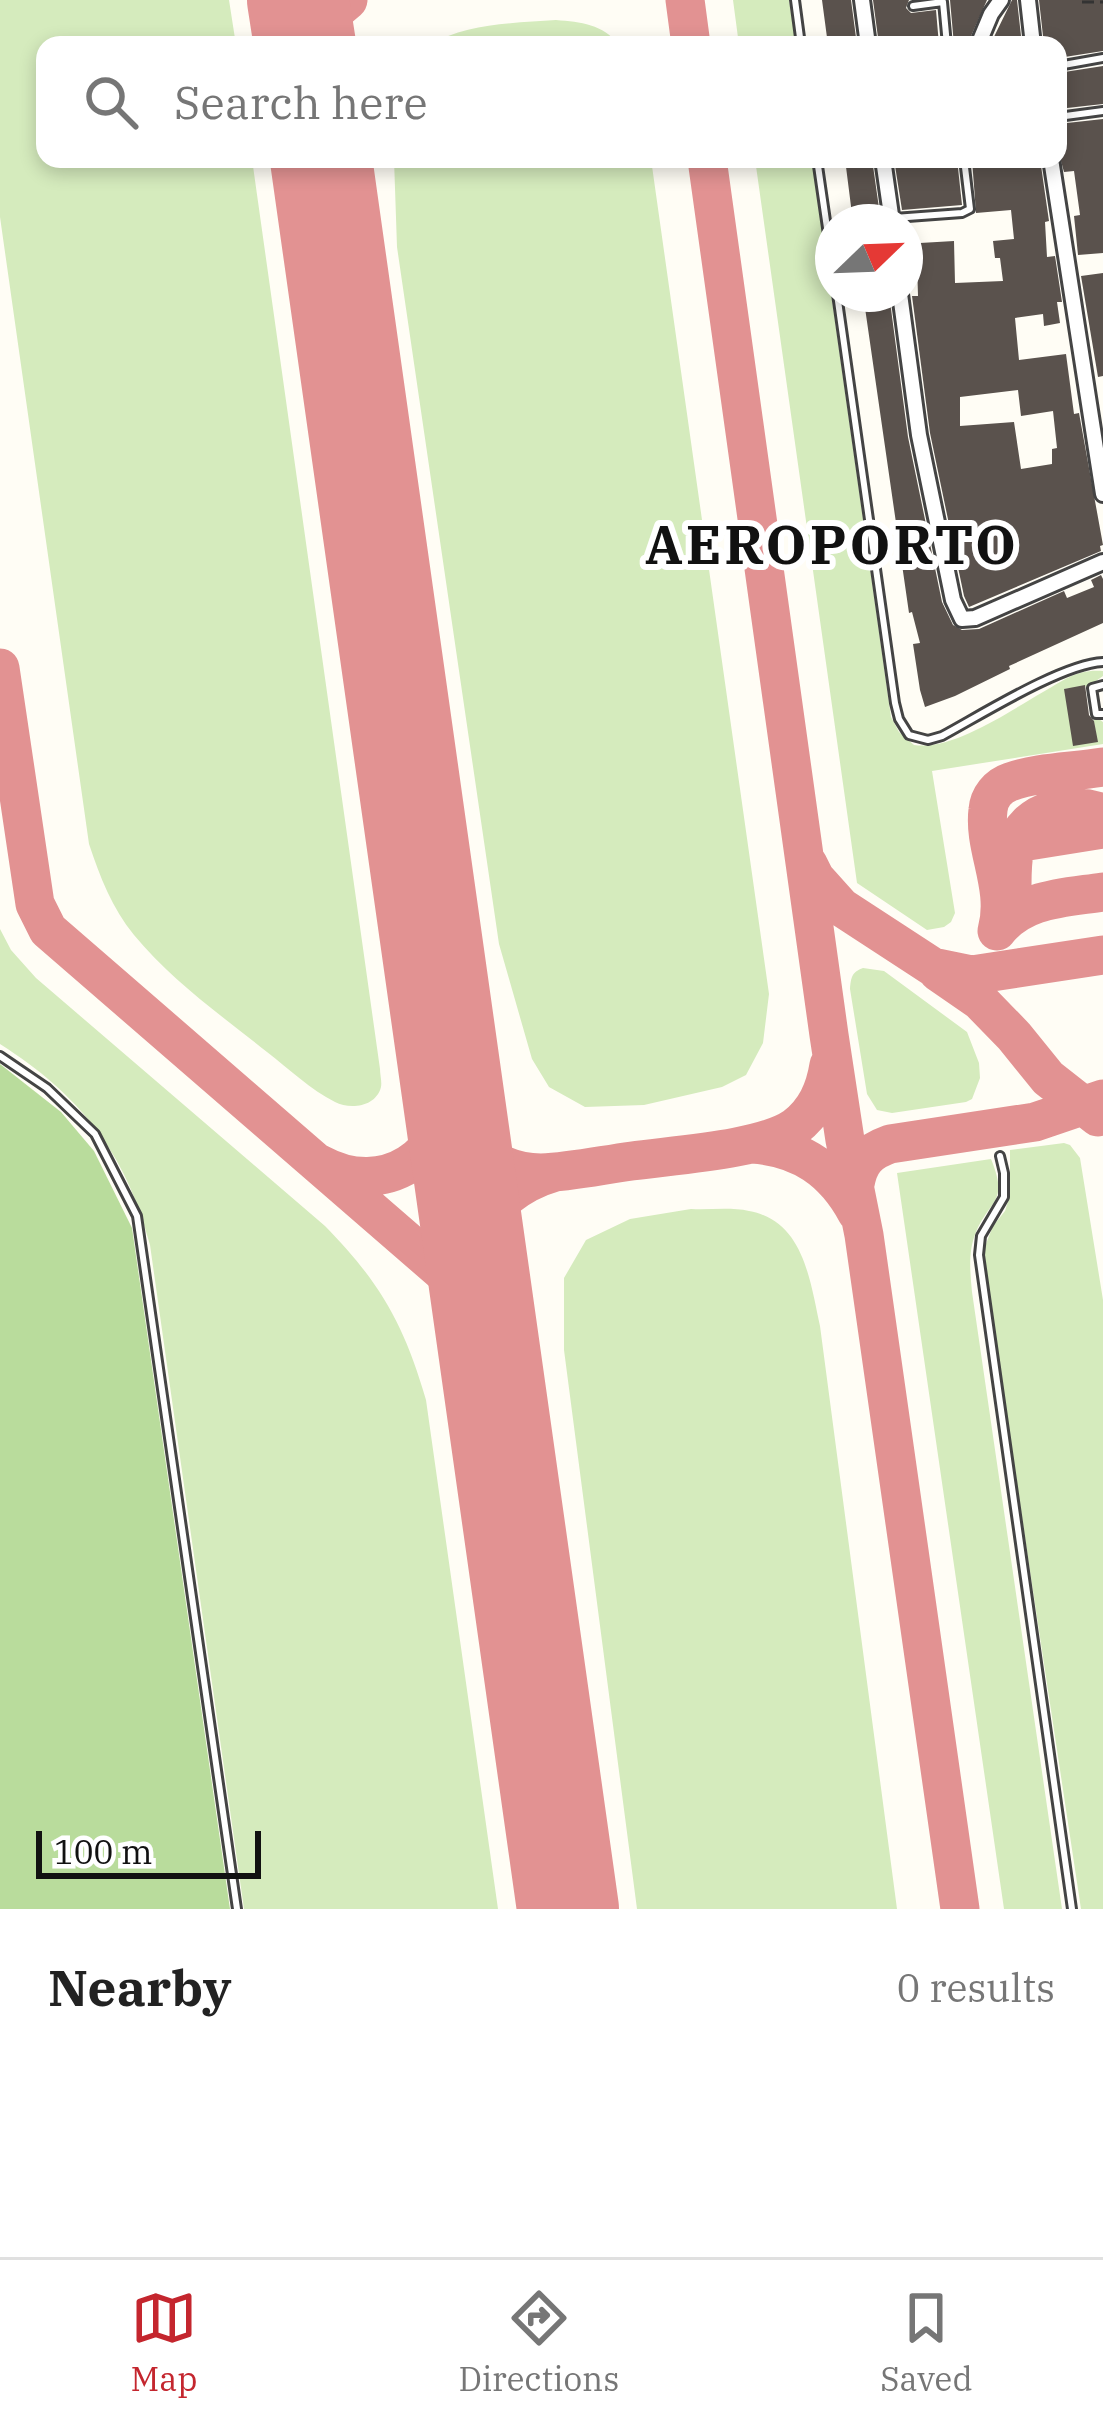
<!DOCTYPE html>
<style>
:root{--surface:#fff;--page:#f6f6f6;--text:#222;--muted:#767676;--line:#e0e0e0;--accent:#c4262e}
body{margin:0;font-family:"IBM Plex Serif",serif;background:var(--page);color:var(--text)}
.compass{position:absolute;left:815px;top:204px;width:108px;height:108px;border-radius:50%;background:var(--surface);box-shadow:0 6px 18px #0003;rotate:67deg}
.scale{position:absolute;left:36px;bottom:30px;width:225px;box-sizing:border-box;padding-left:12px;border:6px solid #111;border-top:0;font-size:33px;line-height:42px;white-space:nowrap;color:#111;-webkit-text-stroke:9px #fff;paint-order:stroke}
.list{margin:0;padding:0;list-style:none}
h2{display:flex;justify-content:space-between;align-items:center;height:156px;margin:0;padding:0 48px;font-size:51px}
h2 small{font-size:39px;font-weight:400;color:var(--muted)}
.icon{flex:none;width:66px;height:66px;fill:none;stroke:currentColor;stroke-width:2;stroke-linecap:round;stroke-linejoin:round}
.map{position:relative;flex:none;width:1103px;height:1909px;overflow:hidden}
.search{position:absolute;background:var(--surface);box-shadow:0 6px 18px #0003;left:36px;right:36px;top:36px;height:132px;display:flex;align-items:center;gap:30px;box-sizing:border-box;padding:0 42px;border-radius:24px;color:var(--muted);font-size:45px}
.sheet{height:348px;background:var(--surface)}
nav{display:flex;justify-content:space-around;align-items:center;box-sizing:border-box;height:168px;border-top:3px solid var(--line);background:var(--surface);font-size:33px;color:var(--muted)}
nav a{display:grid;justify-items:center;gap:6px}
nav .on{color:var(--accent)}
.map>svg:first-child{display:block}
.green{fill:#d5ebbd}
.forest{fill:#b9dc9c}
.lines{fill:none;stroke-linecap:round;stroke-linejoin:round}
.taxiway{stroke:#e29292;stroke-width:39}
.runway{stroke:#e29292;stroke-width:102}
.building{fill:#5a524d;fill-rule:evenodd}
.service-casing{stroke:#444;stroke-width:12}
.minor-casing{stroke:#444;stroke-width:20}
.path{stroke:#333;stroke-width:3;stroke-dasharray:12 6;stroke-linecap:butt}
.service{stroke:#fff;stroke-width:6}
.minor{stroke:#fff;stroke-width:14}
.labels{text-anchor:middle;stroke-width:12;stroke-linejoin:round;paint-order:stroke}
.district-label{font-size:54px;font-weight:bold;letter-spacing:3px;fill:#111;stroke:#fff}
</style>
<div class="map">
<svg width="1103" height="1909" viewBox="0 0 1103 1909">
<rect width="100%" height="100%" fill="#fffdf5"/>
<path class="green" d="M0,0H229L236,45H45V159H252L380,1069C380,1075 382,1081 381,1087C376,1107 350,1110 335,1102C311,1090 288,1068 267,1052C222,1016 172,981 134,935C112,908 100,877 89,844L0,217Z
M733,0H789L796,45H739Z
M556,20C581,22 603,24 619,45H430C466,23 515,23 556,20Z
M394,159H651L769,994L763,1043L746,1075L722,1087L644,1105L585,1107L549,1087L532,1059L499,944L397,247Z
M755,159H812L891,717L899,732L914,745C952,751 1010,711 1043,692C1064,680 1077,669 1103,671V676L1089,686L1064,689L1097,742L1093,715L1103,722V744L932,771L955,913L951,922L944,927L927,930L857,883Z
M0,929L11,950L36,978L325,1226C380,1282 404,1324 426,1400L498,1909H244L150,1245C126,1153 80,1095 0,1044Z
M863,968L884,971L967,1032L979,1063L980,1078L972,1099L966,1102L892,1113L877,1110L867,1094L850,989C851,977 852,972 863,968Z
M1064,1143L1070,1145L1080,1158L1103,1300V1909H1081L986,1279L984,1249L993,1226L1005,1211L1010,1195V1150Z
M991,1159C1009,1203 990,1199 976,1232C968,1251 970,1271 972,1292L1062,1909H1004L897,1173Z
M691,1209C710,1210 731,1207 749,1211C804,1221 810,1281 820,1326L897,1909H637L564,1350V1278L586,1240L630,1219Z"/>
<path class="forest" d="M0,1064L61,1112L94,1151L132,1228L230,1909H0Z"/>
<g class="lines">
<path class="taxiway" d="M685,0L691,45
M316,45L335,11L348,0
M707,159L829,1035L845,1140L864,1235L960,1909
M0,668L35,904L48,930L460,1287L479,1314L487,1333
M1009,849L1022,842L1103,829
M808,864L815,878L841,907L933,967L972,975L1103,955
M1012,886C1012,874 1012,860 1015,847C1025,808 1070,801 1103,813
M997,931C1009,887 983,849 988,810C989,797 998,786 1010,782C1038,772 1073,772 1103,767
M997,931C1023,898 1064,898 1103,892
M938,972L980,1001L1014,1036L1048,1078L1098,1117
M450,1075C458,1112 466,1149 505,1166C516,1171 529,1173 541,1173C571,1172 602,1165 632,1161C674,1155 762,1150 795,1127C816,1111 825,1090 829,1065
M752,1144C800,1147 834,1170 857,1213
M320,1164C384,1199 449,1156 450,1085
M855,1184C859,1161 868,1152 890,1144L1035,1122L1103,1099
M486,1319C483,1295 475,1265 480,1241C487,1204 521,1182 555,1172"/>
<path class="runway" d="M298,0L305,45
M321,159L568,1909"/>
</g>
<path class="building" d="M822,0H851L857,45H828Z
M873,0H909L906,8L911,13L936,10L939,45H879Z
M950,0H987L967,45H954Z
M1012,0H1017L1022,45H990Z
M1039,0H1103V51L1058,58V45H1044Z
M1103,66V104L1058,109V73Z
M1103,119V253L1078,255L1074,216L1080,215L1074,171L1064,172L1058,150V124Z
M845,159H872L881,222H853Z
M894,159H957L962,205L902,210Z
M972,159H1040L1049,221L1045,222L1047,257L1055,256L1062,302H1057L1060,323L1044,326L1043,314L1015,318L1019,360L1066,354L1074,414L1079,413L1103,545L1100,546L1101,551L969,607L964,596L930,433L912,296H918L917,262H922L920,243L954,241L955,283L1003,281L1000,258H995L993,241L1014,239L1011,210L976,213ZM1018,390L1021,416L1053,411L1057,448L1052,449V464L1021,469L1014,422L960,426V397Z
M1103,273V376L1098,377L1081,276Z
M863,294H889L908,437L942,602L953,625L962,630L979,629L1064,591L1067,598L1094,587L1091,580L1101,575L1103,579V623L1009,666L1010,669L955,696L925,707L920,690L913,644L920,643L912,612L909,613Z
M1085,685L1089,715L1094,721L1098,742L1073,746L1064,689Z"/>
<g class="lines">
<g class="service-casing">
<path id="service" d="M795,0L801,45
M913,6L943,2L947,45
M1058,66L1103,58
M1058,117L1103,111
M817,159L833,269
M894,218L962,213L970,209L964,159
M837,294L895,703L899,719L909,735L928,740L942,736C981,715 1062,664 1103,662
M1103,685L1092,688L1096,714H1103
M0,1056L47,1088L95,1134L137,1216L237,1909
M1000,1156L1004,1173V1197L981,1236L979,1255L1072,1909"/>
</g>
<g class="minor-casing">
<path id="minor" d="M862,0L868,45
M1028,0L1033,45
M978,45L991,14L1001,0
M883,159L892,222
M1051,159L1103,494
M900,294L919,435L953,600L962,619L975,618L1103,562"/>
</g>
<path class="path" d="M1082,2H1103"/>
<use href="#service" class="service"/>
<use href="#minor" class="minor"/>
</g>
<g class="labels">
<g class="district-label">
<text x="832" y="564">AEROPORTO</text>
</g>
</g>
</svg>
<svg class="compass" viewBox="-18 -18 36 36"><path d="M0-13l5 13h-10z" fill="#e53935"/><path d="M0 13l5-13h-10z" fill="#767676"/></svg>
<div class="scale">100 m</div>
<div class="search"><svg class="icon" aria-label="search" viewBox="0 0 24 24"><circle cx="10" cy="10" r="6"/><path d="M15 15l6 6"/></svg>Search here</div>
</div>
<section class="sheet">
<h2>Nearby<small>0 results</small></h2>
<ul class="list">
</ul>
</section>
<nav>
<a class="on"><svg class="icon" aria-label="map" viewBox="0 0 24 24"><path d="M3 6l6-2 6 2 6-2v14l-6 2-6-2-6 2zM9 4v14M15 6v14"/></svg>Map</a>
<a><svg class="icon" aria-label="directions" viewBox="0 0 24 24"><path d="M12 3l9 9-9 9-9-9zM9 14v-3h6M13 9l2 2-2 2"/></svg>Directions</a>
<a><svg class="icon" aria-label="saved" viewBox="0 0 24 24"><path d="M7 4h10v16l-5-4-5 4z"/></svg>Saved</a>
</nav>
